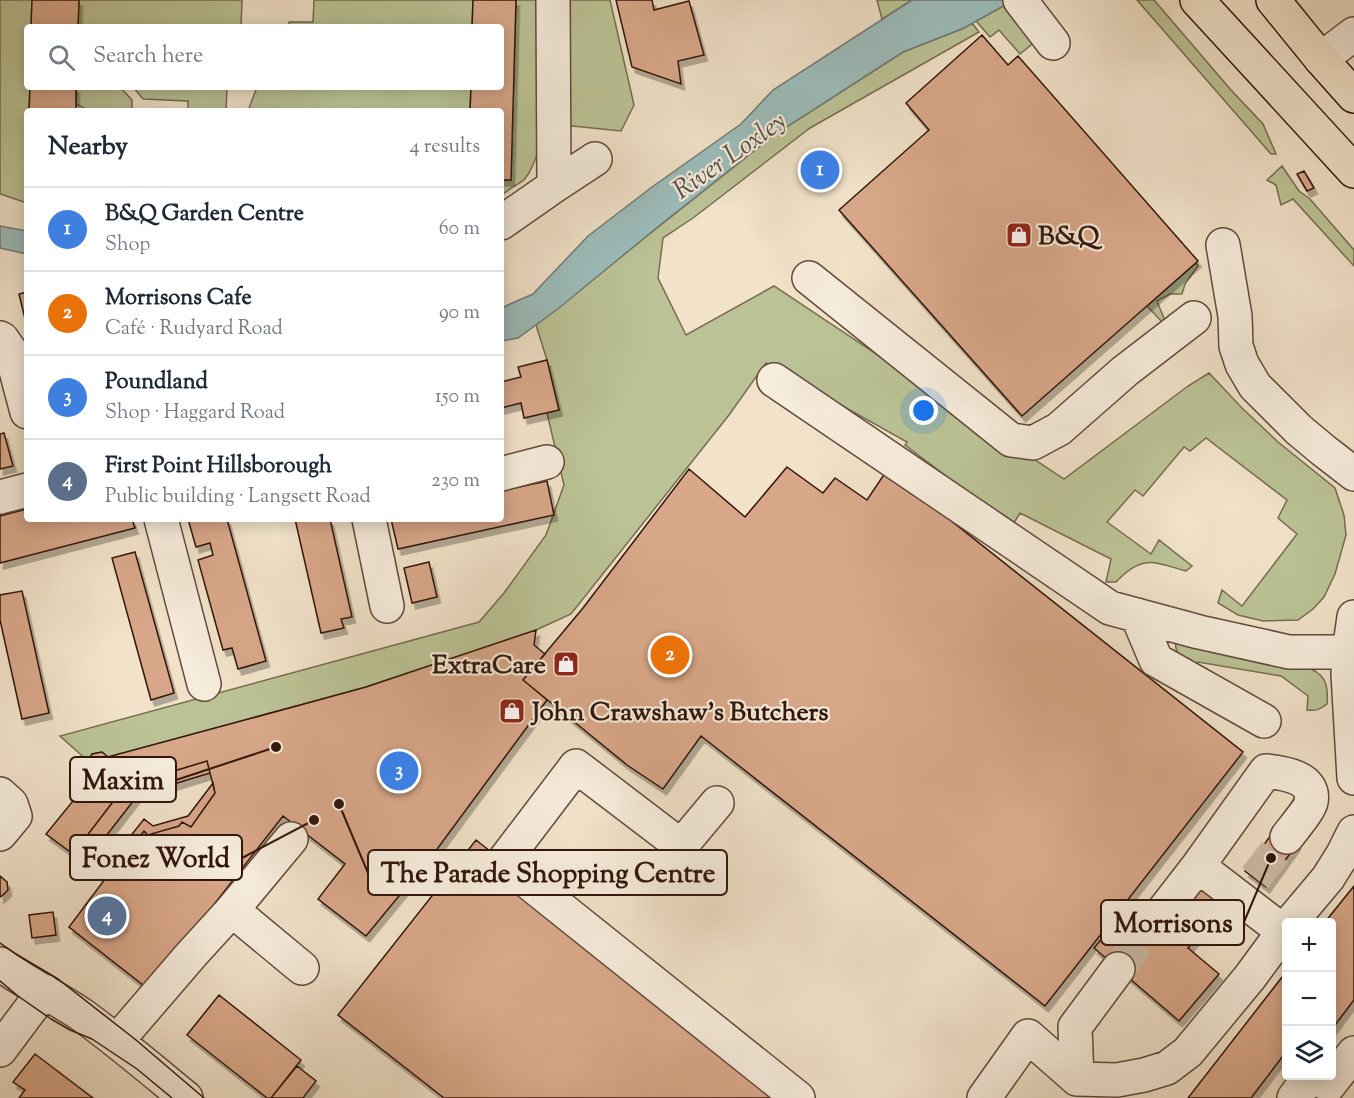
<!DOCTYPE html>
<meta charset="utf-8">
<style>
:root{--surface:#fff;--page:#f6f6f7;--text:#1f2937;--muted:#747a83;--line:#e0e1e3;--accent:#7c3aed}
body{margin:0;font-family:"Sorts Mill Goudy",serif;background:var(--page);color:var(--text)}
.controls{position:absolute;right:18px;bottom:18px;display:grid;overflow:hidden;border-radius:6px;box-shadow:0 3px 15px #0003}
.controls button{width:54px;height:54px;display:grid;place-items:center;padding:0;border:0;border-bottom:2px solid var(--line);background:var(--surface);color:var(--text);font:30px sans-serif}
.you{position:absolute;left:924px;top:411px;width:21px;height:21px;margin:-15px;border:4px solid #fff;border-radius:50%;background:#1a73e8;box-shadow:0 0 0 9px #1a73e833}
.badge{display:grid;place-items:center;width:39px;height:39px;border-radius:50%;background:var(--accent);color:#fff;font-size:20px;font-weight:700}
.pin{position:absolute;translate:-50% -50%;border:3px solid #fff;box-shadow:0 2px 6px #0006}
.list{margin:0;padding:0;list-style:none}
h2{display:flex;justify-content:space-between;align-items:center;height:78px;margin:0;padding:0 24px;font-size:26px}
h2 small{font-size:20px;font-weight:400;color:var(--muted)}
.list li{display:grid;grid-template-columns:39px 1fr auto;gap:18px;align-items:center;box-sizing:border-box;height:84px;padding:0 24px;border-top:2px solid var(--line)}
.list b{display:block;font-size:22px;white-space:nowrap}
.list p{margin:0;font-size:20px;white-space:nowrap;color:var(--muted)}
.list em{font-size:20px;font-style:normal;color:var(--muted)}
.icon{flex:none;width:33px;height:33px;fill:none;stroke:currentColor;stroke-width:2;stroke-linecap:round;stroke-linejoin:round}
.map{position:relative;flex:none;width:1354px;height:1098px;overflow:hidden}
.search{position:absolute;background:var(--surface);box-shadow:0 3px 15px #0003;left:24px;top:24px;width:480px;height:66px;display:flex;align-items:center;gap:15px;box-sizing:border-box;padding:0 21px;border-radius:6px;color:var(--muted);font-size:22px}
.panel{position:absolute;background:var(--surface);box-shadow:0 3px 15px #0003;left:24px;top:108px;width:480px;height:414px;border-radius:6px}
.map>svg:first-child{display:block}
.green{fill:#bbc396;stroke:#766c51;stroke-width:1.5}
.water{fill:#9cbdbc;stroke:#717a76;stroke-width:1.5}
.building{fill:#d8a789;stroke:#31160c;stroke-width:1.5;filter:url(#shadow)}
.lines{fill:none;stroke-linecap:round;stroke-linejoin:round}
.minor-tunnel{stroke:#cbb9a3;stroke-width:33;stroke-dasharray:33 16;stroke-linecap:butt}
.minor-casing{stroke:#61493b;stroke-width:36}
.highway-casing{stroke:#31160c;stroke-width:36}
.minor{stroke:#f6ecdc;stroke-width:33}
.highway{stroke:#f1e2c9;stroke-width:33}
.tram{stroke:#31160c;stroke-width:1.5}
.labels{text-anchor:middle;stroke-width:4.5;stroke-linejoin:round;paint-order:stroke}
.poi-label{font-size:26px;font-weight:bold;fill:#31160c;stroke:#f6ecdc;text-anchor:start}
.water-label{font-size:27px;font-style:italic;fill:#56504a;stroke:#f6ecdc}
.leader{fill:none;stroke:#31160c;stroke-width:2}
.callout-dot{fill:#31160c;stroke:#f6ecdc;stroke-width:2}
.callout{fill:#f6ecdc;stroke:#31160c;stroke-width:2}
.callout-label{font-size:27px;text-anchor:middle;font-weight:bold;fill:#31160c}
</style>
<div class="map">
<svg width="1354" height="1098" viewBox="0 0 1354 1098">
<defs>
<filter id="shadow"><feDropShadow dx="3.5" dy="6" stdDeviation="0" flood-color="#0004"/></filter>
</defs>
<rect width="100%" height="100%" fill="#f1e2c9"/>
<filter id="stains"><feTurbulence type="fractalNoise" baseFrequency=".00333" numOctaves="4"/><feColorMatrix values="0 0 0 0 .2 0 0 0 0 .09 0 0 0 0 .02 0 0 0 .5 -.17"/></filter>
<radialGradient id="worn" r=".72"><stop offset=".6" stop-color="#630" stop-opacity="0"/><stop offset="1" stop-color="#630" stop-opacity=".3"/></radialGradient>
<path class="green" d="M0,0H32L31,27H27V87H30L29,111H27V203L0,194Z
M79,0H242L241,27H78Z
M314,0H473L472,27H289V22H313Z
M516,0H542L541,129L536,158L529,173L524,180L501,195V180H511Z
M565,0H610L634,105L621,131L563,125Z
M877,0H912L882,19Z
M1137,0H1154L1231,90L1263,124L1276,154H1271Z
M1007,4L1036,41L1020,54L999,30L990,37L976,21Z
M972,23L979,32L810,128L693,218L663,238L658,278L686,335L774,286L1064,479L1188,386L1209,373L1243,409L1278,442L1335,488L1344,515L1346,535L1335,574L1324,597L1313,609L1298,620L1263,621L1238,615L1218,603L1222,590L1242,606L1297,534L1278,518L1287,500L1206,438L1190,451L1184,447L1143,496L1135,490L1107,522L1151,554L1159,540L1192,566L1186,571C1154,562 1142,554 1116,582H1106L1111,559L1020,513L1012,526L905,445L907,442L766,363L729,415L571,614L536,630L366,687L108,757L101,752L93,754L88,761L60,736L479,622L504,593L546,535L564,485L547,413L559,410L547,360L536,325L647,236L774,135L903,52L964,28Z
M77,87H120L132,100V111H90L76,104Z
M133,87H227L226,111H188V101L143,99Z
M257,87H471L470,111H248Z
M1282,166L1299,191L1310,199L1354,250V266L1293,199L1281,205L1276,185L1267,180Z
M1196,263L1198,266L1185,284L1182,294H1170L1157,301L1165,321L1162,322L1147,306Z
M1176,642L1304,666C1324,673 1329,682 1327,704C1320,710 1315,711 1307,710L1308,696L1281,676L1198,662L1195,667C1186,660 1173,654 1176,642Z"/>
<path class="water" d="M912,0H1014L964,28L903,52L774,135L660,225L559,308L518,338L501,341V308L533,294L588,236L652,187L741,124L773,90Z
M0,226L27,231V254L0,248Z"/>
<path class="building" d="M32,0H79L78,27H31Z
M473,0H516L511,180H501V111H470L471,87H501V27H472Z
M616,0H652L654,10L689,1L704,55L678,61L681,84L632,67Z
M982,35L1008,65L1018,56L1198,261L1022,416L839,210L929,130L906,103Z
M30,87H76V111H29Z
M1304,171L1314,188L1307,191L1297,174Z
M27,292V327L19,294Z
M547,360L559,410L524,418L521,403L501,408V382L521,377L518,367Z
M4,433L13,466L0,469V434Z
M787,467L823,493L835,478L867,500L887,470L1243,752L1045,1006L701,736L663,789L627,765L523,680L583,608L689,469L745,517Z
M547,481L554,515L398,549L391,519H501V491Z
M27,509V519H132L135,528L0,563V516Z
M188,519H227L266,661L238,669L232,648L223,650L198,560L213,555L210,543L196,547Z
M295,519H330L352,617L341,619L344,628L321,633Z
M135,552L174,693L151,700L112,558Z
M429,562L437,597L412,603L404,568Z
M22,591L49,713L22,719L0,620V595Z
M536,630L534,645L545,654L523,680L547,700L432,856L366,936L318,899L345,864L283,816L148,989L69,927L105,879L144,831L148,835L179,826L182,822L191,827L215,793L207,761L125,786L73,854L46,834L95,774L88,769V761L92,754L102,752L108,757L293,707L366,687Z
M207,761L210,773L138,795L85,863L73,854L125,786Z
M213,783L215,793L191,827L182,822L179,826L148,835L144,831L105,879L100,875L144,819L153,826L188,816Z
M1276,828L1297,844L1266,887L1245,871Z
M476,840L806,1098H444L338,1015Z
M0,876L7,882L8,890L2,896L0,897Z
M1354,886V1000L1332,1029V922H1325Z
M1199,887L1223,907L1188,948L1219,974L1179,1021L1094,948L1134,900L1165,926Z
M53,912L56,935L32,938L29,915Z
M1286,972V1052L1251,1098H1188Z
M219,995L301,1060L271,1098H267L187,1035Z
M35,1054L93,1098H19L25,1090L13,1082Z
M297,1066L316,1081L303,1098H271Z"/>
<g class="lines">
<path class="minor-tunnel" d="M1255,878L1287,837
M1118,969L1157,919"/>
<g class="minor-casing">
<path id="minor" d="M1020,0L1053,43
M1321,59L1354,34
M554,186L595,159
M501,223L554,186L553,0
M1223,245L1235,316L1236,346L1242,364L1255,386L1299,430L1323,450L1354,474
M809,278L1011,440L1033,443L1059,429L1125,371L1194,318
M0,338L2,339L11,352L27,412
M774,380L1110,608L1199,632L1289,652H1349
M501,474L547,462
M0,497L27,490
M161,519L204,684
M369,519L387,606
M1137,615L1156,660L1264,721
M1354,617L1349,652L1348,674L1354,778
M0,794L11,804L15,816L0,834
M717,803L681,846L576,766L503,862L798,1098
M1198,866L1266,771C1283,773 1316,777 1311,802C1310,809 1292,830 1287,837
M232,910L302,968
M1157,919L1198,866L1284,932
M1291,922L1328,878L1343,854L1354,832
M0,964C26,983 55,997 82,1015C118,1041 152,1070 186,1098
M117,1041L191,955L232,910L291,839
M0,1050L44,991
M1314,1076L1329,1085L1354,1053
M1077,1079L1075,1027L1118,969
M984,1098L1028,1036L1077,1079L1117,1080L1144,1075L1167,1068L1188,1052L1250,977L1286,928
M1294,1098L1310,1076"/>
</g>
<g class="highway-casing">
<path id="highway" d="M1197,0L1354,171
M1273,0L1321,59L1354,96"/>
</g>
<use href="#minor" class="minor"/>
<use href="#highway" class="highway"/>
<path class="tram" d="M0,943L16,954L58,979L136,1040L204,1098
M0,981L18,996L51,1019L70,1030L92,1039L137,1069L172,1098"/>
</g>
<defs>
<g id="shop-square" transform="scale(1.35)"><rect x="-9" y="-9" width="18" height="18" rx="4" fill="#8f2418" stroke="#f6ecdc"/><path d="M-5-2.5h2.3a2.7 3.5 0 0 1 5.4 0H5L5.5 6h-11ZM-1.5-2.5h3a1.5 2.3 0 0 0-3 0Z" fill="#fff"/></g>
</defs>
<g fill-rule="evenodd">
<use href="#shop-square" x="1019" y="235"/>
<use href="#shop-square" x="566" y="664"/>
<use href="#shop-square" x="512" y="711"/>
</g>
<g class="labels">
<g class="poi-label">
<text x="1038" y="244">B&amp;Q</text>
<text x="546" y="673" text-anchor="end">ExtraCare</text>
<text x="532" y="720">John Crawshaw's Butchers</text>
</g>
<g class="water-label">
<text transform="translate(729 155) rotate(-35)" y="9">River Loxley</text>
</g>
</g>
<path class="leader" d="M276 747L176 780M314 820L242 858M339 804L368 873M1271 858L1244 922"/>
<g class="callout-dot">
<circle cx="276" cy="747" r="6"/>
<circle cx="314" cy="820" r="6"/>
<circle cx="339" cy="804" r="6"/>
<circle cx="1271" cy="858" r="6"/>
</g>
<g class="callout">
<rect x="70" y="757" width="106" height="45" rx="6"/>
<rect x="70" y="835" width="172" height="45" rx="6"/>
<rect x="368" y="850" width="359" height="45" rx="6"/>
<rect x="1101" y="900" width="143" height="45" rx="6"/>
</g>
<g class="callout-label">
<text x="123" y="789">Maxim</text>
<text x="156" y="867">Fonez World</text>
<text x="548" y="882">The Parade Shopping Centre</text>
<text x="1173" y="932">Morrisons</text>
</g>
<rect width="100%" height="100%" filter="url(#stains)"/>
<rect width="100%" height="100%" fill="url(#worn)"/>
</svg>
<div class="controls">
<button>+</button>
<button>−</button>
<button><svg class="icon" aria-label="layers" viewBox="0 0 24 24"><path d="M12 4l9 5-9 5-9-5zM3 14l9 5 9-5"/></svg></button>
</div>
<div class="you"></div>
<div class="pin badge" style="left:820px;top:170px;background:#3f7fe0">1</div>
<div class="pin badge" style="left:670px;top:655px;background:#e8710a">2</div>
<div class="pin badge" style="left:399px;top:771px;background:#3f7fe0">3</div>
<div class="pin badge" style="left:107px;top:916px;background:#5c6f8a">4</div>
<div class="search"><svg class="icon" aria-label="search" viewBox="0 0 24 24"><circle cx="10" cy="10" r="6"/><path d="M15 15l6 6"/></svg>Search here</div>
<section class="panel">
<h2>Nearby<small>4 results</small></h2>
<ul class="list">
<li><span class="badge" style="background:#3f7fe0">1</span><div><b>B&amp;Q Garden Centre</b><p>Shop</p></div><em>60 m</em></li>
<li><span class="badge" style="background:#e8710a">2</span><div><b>Morrisons Cafe</b><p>Café · Rudyard Road</p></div><em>90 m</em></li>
<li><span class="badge" style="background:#3f7fe0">3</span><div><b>Poundland</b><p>Shop · Haggard Road</p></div><em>150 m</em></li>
<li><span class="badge" style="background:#5c6f8a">4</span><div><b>First Point Hillsborough</b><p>Public building · Langsett Road</p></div><em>230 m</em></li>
</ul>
</section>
</div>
